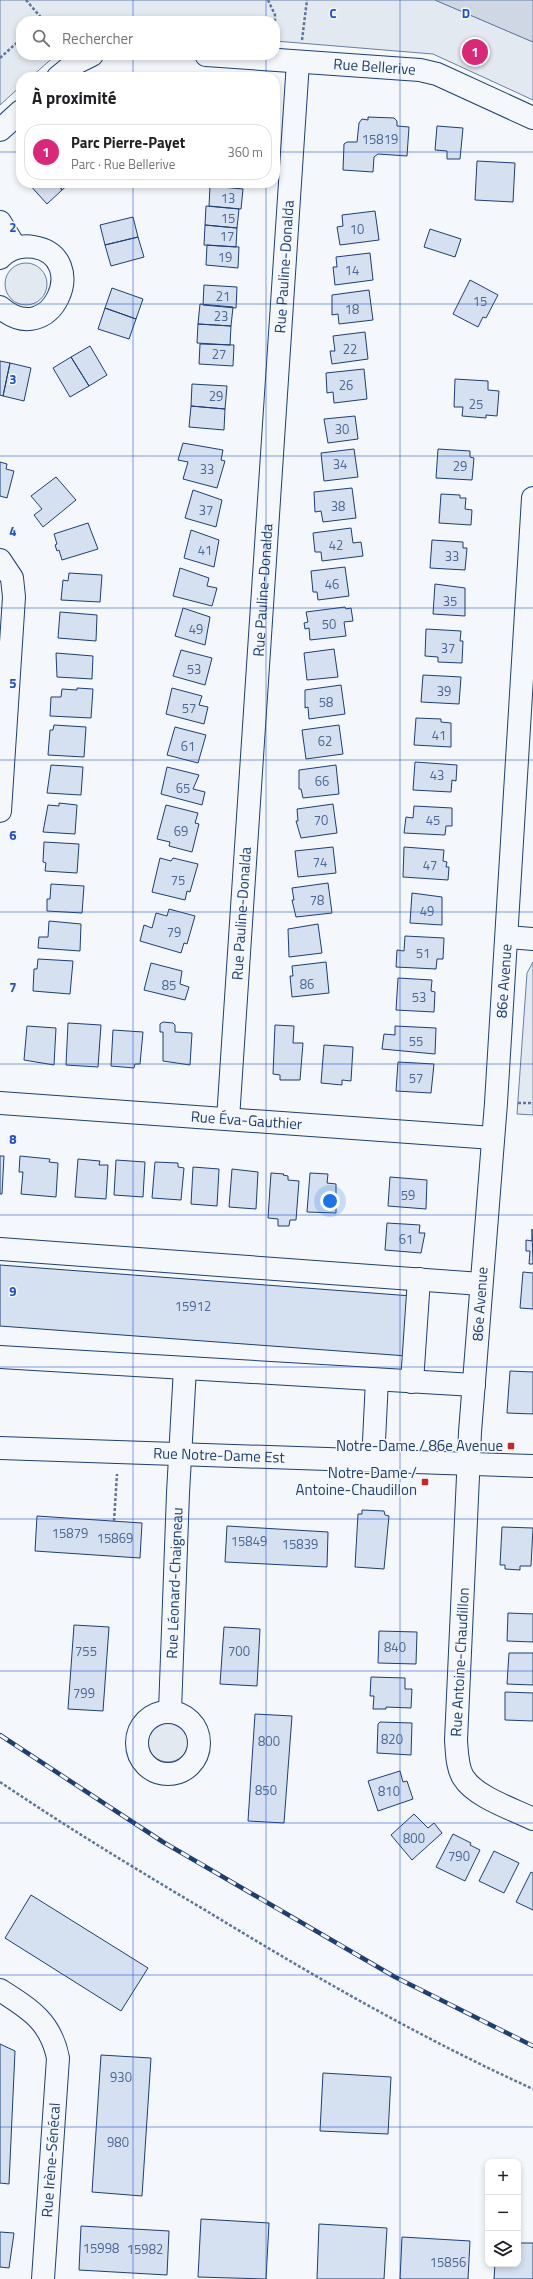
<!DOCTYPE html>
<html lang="fr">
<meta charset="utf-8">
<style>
:root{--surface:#fff;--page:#f2f2f2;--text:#202124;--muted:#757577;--line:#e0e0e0;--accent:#db2777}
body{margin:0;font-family:"Titillium Web",sans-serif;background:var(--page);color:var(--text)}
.controls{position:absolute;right:12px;bottom:12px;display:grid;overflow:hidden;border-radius:8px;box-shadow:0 2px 6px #0003}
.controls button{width:36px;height:36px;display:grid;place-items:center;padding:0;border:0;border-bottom:1px solid var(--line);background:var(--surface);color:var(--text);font:20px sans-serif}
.you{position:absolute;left:330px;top:1201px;width:14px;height:14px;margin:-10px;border:3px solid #fff;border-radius:50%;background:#1a73e8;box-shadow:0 0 0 6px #1a73e833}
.badge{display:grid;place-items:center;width:26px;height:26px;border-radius:50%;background:var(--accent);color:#fff;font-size:13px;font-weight:700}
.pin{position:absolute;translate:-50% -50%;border:2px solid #fff;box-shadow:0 1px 4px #0006}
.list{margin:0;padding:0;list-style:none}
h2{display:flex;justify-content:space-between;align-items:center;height:52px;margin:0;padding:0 16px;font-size:17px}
h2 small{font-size:13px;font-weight:400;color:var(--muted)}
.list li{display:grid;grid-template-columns:26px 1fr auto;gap:12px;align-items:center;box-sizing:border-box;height:56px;margin:0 8px 8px;padding:0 8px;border:1px solid var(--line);border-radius:16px}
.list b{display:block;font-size:15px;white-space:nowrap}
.list p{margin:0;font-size:13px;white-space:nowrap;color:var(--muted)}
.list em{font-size:13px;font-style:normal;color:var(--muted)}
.icon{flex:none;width:22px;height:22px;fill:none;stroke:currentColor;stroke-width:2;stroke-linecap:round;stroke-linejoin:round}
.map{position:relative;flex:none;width:533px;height:2279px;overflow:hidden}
.search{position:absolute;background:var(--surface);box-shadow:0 2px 6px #0003;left:16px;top:16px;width:264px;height:44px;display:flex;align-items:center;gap:10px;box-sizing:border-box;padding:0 14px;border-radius:16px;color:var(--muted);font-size:15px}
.panel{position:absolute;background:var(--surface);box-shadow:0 2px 6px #0003;left:16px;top:72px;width:264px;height:116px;border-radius:16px}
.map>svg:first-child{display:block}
.green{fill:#e3e9f0;stroke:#687fa3}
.water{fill:#cfd7e4;stroke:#687fa3}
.building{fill:#d5e0f0;stroke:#1d3f73}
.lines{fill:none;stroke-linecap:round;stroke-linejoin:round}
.minor-casing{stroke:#1d3f73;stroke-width:24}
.major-casing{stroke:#1d3f73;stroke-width:24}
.path{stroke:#5e769c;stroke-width:2.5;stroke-dasharray:3 2;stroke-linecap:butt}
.minor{stroke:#f4f7fb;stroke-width:22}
.major{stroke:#f4f7fb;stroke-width:22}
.rail-casing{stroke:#1d3f73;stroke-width:4.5}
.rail{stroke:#f4f7fb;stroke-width:3;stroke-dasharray:9;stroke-linecap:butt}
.grid{fill:none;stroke:#1d4ed8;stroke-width:1;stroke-opacity:0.55}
.poi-dot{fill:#c62828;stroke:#f4f7fb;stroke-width:1.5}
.labels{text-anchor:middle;stroke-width:3;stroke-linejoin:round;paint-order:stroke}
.number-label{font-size:13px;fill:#4b6792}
.street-label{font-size:15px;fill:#1d3f73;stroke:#f4f7fb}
.poi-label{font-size:15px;fill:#1d3f73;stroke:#f4f7fb;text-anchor:end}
.grid-label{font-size:13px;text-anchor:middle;font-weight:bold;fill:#1d4ed8;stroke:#f4f7fb;stroke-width:3;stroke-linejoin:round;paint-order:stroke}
</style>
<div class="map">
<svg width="533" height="2279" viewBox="0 0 533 2279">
<rect width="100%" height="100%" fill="#f4f7fb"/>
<path class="green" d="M0,0H435L533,42V100L433,54L275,41V21H21V55H56L31,77H21V86L0,105Z
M5 284a21 21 0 1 1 42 0a21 21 0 1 1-42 0Z
M533,962V1115L517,1114L527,973Z
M148 1742a20 20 0 1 1 40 0a20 20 0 1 1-40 0Z"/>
<path class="water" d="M435,0H533V42Z"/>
<path class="building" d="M368,117L394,118L397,121V126L409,127L407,156L378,154L374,157L373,172L343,170L344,144L347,142H357L359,123L362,119L368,120Z
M437,126L463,128L460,159H447V151L435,150Z
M477,161L515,163L513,202L475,200Z
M28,183H57L62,190L47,204Z
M57,183H70L62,190Z
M210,186L243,189L241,209L209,206Z
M206,206L239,209L237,228L205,225Z
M375,211L379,240L340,245L337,227L343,226L342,215Z
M133,217L138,237L105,245L100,225Z
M205,225L237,228L236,247L204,245Z
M430,229L461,239L455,257L424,247Z
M138,237L144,257L111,266L105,245Z
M207,245L239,247L238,268L206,265Z
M370,253L373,280L335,285L333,267H337L336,257Z
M470,280L498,295L486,318L483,317L478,327L453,314Z
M204,285L237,287L236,308L203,305Z
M112,288L143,299L136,319L105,308Z
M369,290L373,320L339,324L338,314L332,315V295Z
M200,304L233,307L231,326L198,324Z
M105,308L136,319L129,339L98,329Z
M198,324L231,326L230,345L197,343Z
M365,332L368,359L332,364L330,351H335L333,336Z
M200,344L234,345L233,366L199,364Z
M90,346L107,375L89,386L71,357Z
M71,357L89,386L70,397L53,368Z
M0,361L10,363L3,396L0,395Z
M10,363L31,368L24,401L3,396Z
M364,369L367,399L334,403L333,392L327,393L326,373Z
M455,379L488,381V390L499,391L497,416L486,415V418L462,416L463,407H454Z
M192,384L227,386L225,409L191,406Z
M191,406L225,409L224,430L189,427Z
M355,416L358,439L328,443L324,419Z
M183,443L223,450L221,460L225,461L217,488L183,479L188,462L178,460Z
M354,449L358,477L324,481L321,453Z
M438,449L470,451V457L474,458L472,480L436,478Z
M0,462L7,464L6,469L14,471L7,498L0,496Z
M56,477L76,500L43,527L34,515L42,509L31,496Z
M352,488L356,518L323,522L321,511L315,512L314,492Z
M193,490L222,500L216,527L185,518Z
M441,494L460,495V498H466L465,509L472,510L471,525L439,523Z
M88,523L98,549L62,560L59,550L57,551L55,545L57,544L54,534Z
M351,528L353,543L361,542L363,556L322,561L321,552H315L313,533Z
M191,530L219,540L214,567L184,558Z
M432,540L463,542V548H467L465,570L430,568Z
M345,567L349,596L318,600L317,592H313L311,571Z
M180,568L209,578L207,586L217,588L212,606L173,596Z
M69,573L102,575L100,602L61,600L63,580L68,581Z
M435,584L465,588V616L433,614Z
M345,607L346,609L351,608L353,621L344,622L346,636L310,640L309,628L305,629L304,623L308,622L306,612Z
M183,608L210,617L205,645L175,636Z
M60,612L97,615L96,641L58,638Z
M426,629L461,631L460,641H463L462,663L438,662V657L425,656Z
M334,649L338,677L307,680L304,653Z
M181,650L212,658L205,685L173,676Z
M56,653L93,656L92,679L57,677Z
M423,675L461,677L459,704L421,702Z
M341,685L345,714L309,719L308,707L305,708V690Z
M77,688L93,689L91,718L50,716L51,697H61L62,689L77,690Z
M172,688L202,696L199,705L208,707L204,724L166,714Z
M416,718L441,719V722L451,723V747L414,745Z
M54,725L86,727L84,757L48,755L50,730H53Z
M339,725L343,754L306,759L302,730Z
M175,727L206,735L198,763L167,755Z
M415,762L457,765L456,781L452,780L451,792L413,790Z
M51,765L83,767L81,795L47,793Z
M336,765L339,794L303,798L301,789H299V770Z
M167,767L199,775L193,789L205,792L202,805L161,794Z
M59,803L77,805L75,834L43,832L48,805L59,806Z
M333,804L337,833L301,838L296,821H298L297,809Z
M166,805L198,813L195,823L199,824L192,852L169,846L170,842L157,839Z
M414,806L452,808V826H446L445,835L404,833L406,817L413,818Z
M44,842L79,844L77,873L45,871L46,863L43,862Z
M333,847L336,873L298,877L295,851Z
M404,847L444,850L443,861L447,862L446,867H449L448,880L403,877Z
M160,858L171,861L173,858L198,864L190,892L187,891L185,900L152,892Z
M328,883L332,913L296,917L292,900H294L292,888Z
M51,884L84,886L82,913L47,911V899H50Z
M412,893L442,897V925L410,923Z
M169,909L195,916L187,944L184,943L181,953L140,941L144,925L152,928L156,913L167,916Z
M49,921L81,924L80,951L38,948L39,937H48Z
M318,924L322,953L289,957L288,929Z
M405,936L444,938L443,959H437L436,969L396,967L397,950L404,951Z
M38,959L73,961L70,994L33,991L34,969H37Z
M326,962L329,993L292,997L290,976H293L292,966Z
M151,963L182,971L180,984L189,987L185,1000L144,990Z
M398,978L432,980L431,991L435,992L434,1012L396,1010Z
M163,1022L173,1023L175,1025V1032L192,1033L190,1065L163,1061V1032H160V1024Z
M68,1023L101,1025L98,1067L66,1065Z
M275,1025L294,1026L293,1043H303L300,1080H280V1075L273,1074Z
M27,1026L56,1028L54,1065L24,1060Z
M395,1026L436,1028L435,1054L382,1049L384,1034L395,1035Z
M113,1030L143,1032L140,1064H135L134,1068L111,1066Z
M324,1045L353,1047L351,1081L342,1080V1085L321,1083Z
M398,1062L434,1064L431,1093L396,1091Z
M0,1156H4L2,1194H0Z
M20,1156L50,1159L49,1162L58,1163L56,1197L21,1194L23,1172H19Z
M78,1159L100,1161L99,1165H108L106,1199L75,1197Z
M116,1160L145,1162L143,1197L114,1195Z
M155,1162L178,1163V1167L184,1168L181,1200L152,1198Z
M193,1167L219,1169L217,1206L191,1204Z
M232,1169L258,1172L256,1209L229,1207Z
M271,1173L284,1174L283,1175L288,1176V1180L299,1181L296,1220H290L289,1226H278V1219L268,1218Z
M310,1173L328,1174L327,1183L336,1184V1213L307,1212Z
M390,1177L427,1180L426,1209L388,1206Z
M387,1223L420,1225L419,1233H425L421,1253L385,1250Z
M532,1229L533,1264H529L530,1251H526V1240L532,1241Z
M0,1265L412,1296L407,1356L0,1326Z
M523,1272L533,1273V1309L520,1308Z
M510,1371L533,1372V1414L507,1413Z
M362,1510L384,1511L385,1515L389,1516L384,1569L355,1567L358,1514H362Z
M37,1516L142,1523L140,1558L35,1551Z
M227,1526L328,1532L327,1567L225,1562Z
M502,1527L533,1528L531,1566H520V1570L505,1569V1565H500Z
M508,1613L533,1614V1642L507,1641Z
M74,1625L109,1627L103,1711L68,1709Z
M224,1627L260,1629L257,1686L220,1684Z
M379,1631L417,1632L416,1664L378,1663Z
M509,1653H533V1685L507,1684Z
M371,1677L405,1678V1689H412L411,1708L386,1707V1709H373L374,1696H370Z
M505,1692L533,1693V1721L505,1720Z
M255,1714L292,1716L284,1823L248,1821Z
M380,1722L412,1723L411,1755L377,1753L378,1724Z
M400,1771L403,1782L407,1781L413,1799L378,1811L368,1781Z
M414,1814L428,1828L434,1823L442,1833L412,1860L391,1835Z
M453,1834L471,1843L470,1845L480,1850L465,1881L436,1867Z
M494,1851L519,1863L504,1893L479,1881Z
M531,1872L533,1873V1910L516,1902Z
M31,1895L148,1968L121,2011L5,1938Z
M0,2044L15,2051L9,2184L0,2183Z
M101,2055L151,2058L142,2196L92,2192Z
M323,2073L391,2077L388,2134L320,2131Z
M201,2219L269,2223L266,2279L198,2277Z
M319,2224L387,2228L384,2279H317Z
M81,2226L169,2231L167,2275L79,2270Z
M0,2232L14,2233L9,2268L0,2267Z
M402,2237L470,2241L468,2279H400Z
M518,2243H533V2279H494L495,2264H518Z"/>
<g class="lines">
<g class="minor-casing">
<g id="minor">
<path id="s1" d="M206,55L420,70L437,74L533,118"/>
<path d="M58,77L74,64L92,55"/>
<path d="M0,130L21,111"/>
<path d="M0,222L15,247"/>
<path d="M0,258C9,248 21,245 34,247C92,257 51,352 0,307"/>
<path d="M533,498L496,1103L470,1432L456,1740C457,1753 457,1767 463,1777C475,1797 513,1809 533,1819"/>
<path d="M0,560L12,578L14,597L0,811"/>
<path d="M507,937L533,939"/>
<path id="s2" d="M0,1103L493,1138"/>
<path id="s3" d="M228,1119L298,62"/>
<path d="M0,1249L481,1284"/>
<path d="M0,1357L474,1385"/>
<path d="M412,1382L419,1279"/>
<path d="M373,1461L377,1380"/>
<path id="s4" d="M170,1711L178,1493L185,1368"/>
<circle cx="168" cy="1743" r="31"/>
<path d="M0,1990C30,2009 51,2022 58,2058L43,2279"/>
</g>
</g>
<g class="major-casing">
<g id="major">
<path id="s5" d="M0,1448L533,1466"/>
</g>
</g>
<path class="path" d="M26,0L44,21
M268,0L275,15V21
M302,40L307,0
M0,58L21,39
M518,1103H533
M114,1521L117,1474
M0,1782C68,1828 139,1871 210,1913C315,1977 421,2038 533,2089"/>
<use href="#minor" class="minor"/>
<use href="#major" class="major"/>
<g class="rail-casing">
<path id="rail" d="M0,1735L163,1842L395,1977L533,2046"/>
</g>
<use href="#rail" class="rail"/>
</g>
<path class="grid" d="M133,0V21M266,0V21M400,0V2279M133,55V77M266,55V77M0,152H21M275,152H533M133,183V2279M266,183V2279M0,304H533M0,456H533M0,608H533M0,760H533M0,912H533M0,1064H533M0,1215H533M0,1367H533M0,1519H533M0,1671H533M0,1823H533M0,1975H533M0,2127H533"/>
<g class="poi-dot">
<rect x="507" y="1442" width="8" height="8" rx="2"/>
<rect x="421" y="1478" width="8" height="8" rx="2"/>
</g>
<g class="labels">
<g class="number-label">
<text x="380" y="144">15819</text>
<text x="228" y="203">13</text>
<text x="228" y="223">15</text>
<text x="357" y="234">10</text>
<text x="227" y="241">17</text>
<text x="225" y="262">19</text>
<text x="352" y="275">14</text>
<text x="223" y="301">21</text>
<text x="480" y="306">15</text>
<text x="352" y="314">18</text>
<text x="221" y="321">23</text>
<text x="350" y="354">22</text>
<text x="219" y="359">27</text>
<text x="346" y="390">26</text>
<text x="216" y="401">29</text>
<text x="476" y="409">25</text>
<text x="342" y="434">30</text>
<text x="340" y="469">34</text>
<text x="460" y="471">29</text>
<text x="207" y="474">33</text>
<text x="338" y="511">38</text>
<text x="206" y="515">37</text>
<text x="336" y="550">42</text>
<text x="205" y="555">41</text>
<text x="452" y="561">33</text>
<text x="332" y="589">46</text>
<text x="450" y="606">35</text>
<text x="329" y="629">50</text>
<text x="196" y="634">49</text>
<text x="448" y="653">37</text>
<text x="194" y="674">53</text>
<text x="444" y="696">39</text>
<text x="326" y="707">58</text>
<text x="189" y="713">57</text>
<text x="439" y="740">41</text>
<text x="325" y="746">62</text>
<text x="188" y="751">61</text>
<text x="437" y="780">43</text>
<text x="322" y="786">66</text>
<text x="183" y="793">65</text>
<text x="321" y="825">70</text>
<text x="433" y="825">45</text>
<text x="181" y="836">69</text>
<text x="320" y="867">74</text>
<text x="430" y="870">47</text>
<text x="178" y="885">75</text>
<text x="317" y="905">78</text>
<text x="427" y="916">49</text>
<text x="174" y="937">79</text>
<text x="423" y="958">51</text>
<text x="307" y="989">86</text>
<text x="169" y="990">85</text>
<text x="419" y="1002">53</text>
<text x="416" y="1046">55</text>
<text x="416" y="1083">57</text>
<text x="408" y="1200">59</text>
<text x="406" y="1244">61</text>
<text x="193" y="1311">15912</text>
<text x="70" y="1538">15879</text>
<text x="115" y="1543">15869</text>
<text x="249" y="1546">15849</text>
<text x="300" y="1549">15839</text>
<text x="395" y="1652">840</text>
<text x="86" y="1656">755</text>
<text x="239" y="1656">700</text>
<text x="84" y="1698">799</text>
<text x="392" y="1744">820</text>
<text x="269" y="1746">800</text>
<text x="266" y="1795">850</text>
<text x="389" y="1796">810</text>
<text x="414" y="1843">800</text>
<text x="459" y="1861">790</text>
<text x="121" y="2082">930</text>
<text x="118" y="2147">980</text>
<text x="101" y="2253">15998</text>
<text x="145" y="2254">15982</text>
<text x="448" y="2267">15856</text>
</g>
<g class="street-label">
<text dy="5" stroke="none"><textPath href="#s1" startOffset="169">Rue Bellerive</textPath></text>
<text dy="5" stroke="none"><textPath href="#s3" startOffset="854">Rue Pauline-Donalda</textPath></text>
<text dy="5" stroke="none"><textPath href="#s3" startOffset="530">Rue Pauline-Donalda</textPath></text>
<text dy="5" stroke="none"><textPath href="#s3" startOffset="206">Rue Pauline-Donalda</textPath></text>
<text transform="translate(504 981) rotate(-86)" y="5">86e Avenue</text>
<text dy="5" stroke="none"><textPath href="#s2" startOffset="247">Rue Éva-Gauthier</textPath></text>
<text transform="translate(480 1304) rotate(-86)" y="5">86e Avenue</text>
<text dy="5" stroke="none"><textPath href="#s5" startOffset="219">Rue Notre-Dame Est</textPath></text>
<text dy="5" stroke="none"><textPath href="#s4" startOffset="128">Rue Léonard-Chaigneau</textPath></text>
<text transform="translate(460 1662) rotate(-87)" y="5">Rue Antoine-Chaudillon</text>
<text transform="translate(51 2160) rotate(-86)" y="5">Rue Irène-Sénécal</text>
</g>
<g class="poi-label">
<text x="503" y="1451">Notre-Dame / 86e Avenue</text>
<text x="417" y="1478">Notre-Dame /<tspan x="417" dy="17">Antoine-Chaudillon</tspan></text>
</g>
</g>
<g class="grid-label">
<text x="333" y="18">C</text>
<text x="466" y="18">D</text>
<text x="13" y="232">2</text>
<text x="13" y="384">3</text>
<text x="13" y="536">4</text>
<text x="13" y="688">5</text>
<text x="13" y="840">6</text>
<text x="13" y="992">7</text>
<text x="13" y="1144">8</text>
<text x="13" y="1296">9</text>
</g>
</svg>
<div class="controls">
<button>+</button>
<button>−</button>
<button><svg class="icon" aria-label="layers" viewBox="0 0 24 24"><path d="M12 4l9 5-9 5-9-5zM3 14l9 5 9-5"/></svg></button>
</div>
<div class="you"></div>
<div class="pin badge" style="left:475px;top:52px">1</div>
<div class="search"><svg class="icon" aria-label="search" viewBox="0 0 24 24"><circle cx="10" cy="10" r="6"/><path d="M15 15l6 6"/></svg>Rechercher</div>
<section class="panel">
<h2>À proximité<small></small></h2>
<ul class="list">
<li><span class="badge">1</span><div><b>Parc Pierre-Payet</b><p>Parc · Rue Bellerive</p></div><em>360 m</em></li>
</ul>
</section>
</div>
